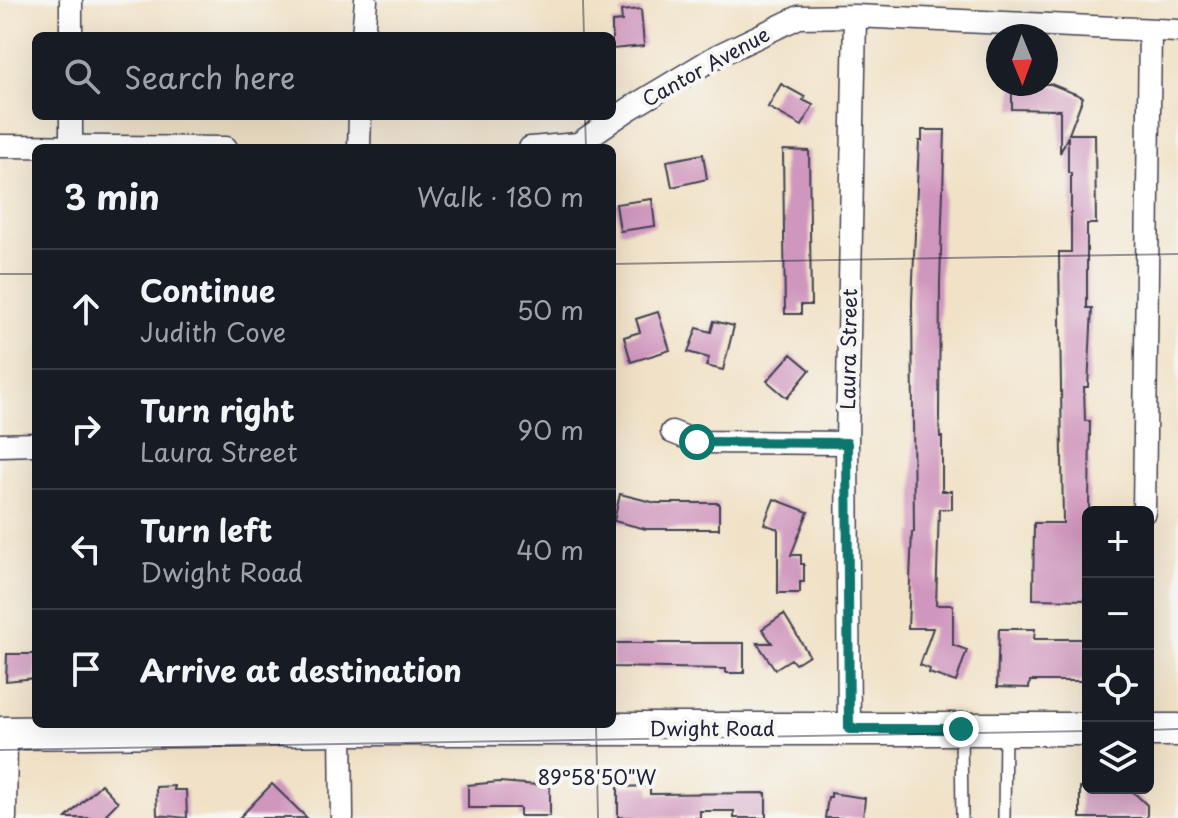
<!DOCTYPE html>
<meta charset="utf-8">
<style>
:root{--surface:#171b24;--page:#242831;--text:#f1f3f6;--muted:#9ea1a6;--line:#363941}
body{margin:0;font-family:"Playpen Sans",sans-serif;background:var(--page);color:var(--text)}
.controls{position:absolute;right:24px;bottom:24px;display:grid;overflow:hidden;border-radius:12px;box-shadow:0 8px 32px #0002}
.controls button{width:72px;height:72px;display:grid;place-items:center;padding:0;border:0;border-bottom:2px solid var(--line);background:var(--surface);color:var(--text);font:40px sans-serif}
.compass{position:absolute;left:986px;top:24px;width:72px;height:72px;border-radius:50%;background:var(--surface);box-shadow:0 8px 32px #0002;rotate:179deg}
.stop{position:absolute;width:24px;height:24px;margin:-18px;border:6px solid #0f766e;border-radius:50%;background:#fff}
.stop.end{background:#0f766e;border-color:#fff;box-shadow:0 2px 8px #0008}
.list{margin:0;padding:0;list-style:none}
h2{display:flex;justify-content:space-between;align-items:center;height:104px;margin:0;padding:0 32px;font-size:34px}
h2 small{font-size:26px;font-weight:400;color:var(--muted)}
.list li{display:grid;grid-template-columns:52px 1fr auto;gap:24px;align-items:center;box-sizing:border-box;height:120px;padding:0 32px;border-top:2px solid var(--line)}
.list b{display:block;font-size:30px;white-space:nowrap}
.list p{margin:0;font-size:26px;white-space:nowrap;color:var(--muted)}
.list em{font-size:26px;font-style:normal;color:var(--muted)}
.icon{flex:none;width:44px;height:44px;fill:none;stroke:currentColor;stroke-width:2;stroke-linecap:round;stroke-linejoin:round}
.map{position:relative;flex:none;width:1178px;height:818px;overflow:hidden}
.search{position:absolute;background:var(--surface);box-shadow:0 8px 32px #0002;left:32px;top:32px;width:584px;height:88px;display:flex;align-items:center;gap:20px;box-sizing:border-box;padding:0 28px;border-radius:12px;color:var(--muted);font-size:30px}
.panel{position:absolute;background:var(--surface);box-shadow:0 8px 32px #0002;left:32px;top:144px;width:584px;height:584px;border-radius:12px}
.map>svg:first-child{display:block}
.building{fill:#d097be}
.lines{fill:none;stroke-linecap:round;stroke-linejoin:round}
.lane-casing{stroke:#413f50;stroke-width:14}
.street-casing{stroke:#413f50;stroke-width:25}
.secondary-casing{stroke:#413f50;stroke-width:35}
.lane{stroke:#fff;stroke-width:11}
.street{stroke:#fff;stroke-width:22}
.secondary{stroke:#fff;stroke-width:32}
.route{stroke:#0f766e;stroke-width:10}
.ticks{fill:none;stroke:#22223b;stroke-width:2;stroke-opacity:0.45}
.labels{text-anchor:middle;stroke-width:8;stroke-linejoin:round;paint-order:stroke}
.street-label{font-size:20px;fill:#22223b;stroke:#f6f6f2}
.ticks-label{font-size:20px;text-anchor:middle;fill:#22223b;stroke:#f6f6f2;stroke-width:8;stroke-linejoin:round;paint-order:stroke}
</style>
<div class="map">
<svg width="1178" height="818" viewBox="0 0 1178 818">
<rect width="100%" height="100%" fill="#f6f6f2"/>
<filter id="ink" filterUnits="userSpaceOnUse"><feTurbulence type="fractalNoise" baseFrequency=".0125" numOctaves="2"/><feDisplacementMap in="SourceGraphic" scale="16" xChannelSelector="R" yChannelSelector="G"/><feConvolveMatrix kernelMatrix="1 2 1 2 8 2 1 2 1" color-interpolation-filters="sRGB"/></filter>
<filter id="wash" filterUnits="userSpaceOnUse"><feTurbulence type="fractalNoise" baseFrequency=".006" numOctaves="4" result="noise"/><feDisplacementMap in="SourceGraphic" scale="32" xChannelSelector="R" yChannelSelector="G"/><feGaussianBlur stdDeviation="1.8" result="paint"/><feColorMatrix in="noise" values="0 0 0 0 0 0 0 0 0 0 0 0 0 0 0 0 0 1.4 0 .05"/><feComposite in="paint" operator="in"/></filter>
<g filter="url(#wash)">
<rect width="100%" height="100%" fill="#f1e2c7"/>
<g id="blocks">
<path class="building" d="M641,9L644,46L612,49V22L622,21L621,11Z
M781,84L805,97L803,100L813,105L802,126L768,107Z
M1012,84H1051L1083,97L1069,134H1095L1096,224H1087V308H1092L1088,387H1084L1085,421H1090L1088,600L1033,599L1034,523H1063L1059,252H1071V173H1068V136L1060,153V110L1012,109Z
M922,130H945L940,282L939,416L940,437H942V491H952V509H939L936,605H953V645L967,650L956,682L929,673L930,669L920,665L933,628H908L912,532H914L912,302L919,141H922Z
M783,150L809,151L811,305H801V314H785Z
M703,154L707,179L672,187L667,161Z
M652,199L655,226L620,231L616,204Z
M658,312L670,350L631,362L624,337L640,332L636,319Z
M714,321L734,326L723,370L706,366L709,358L688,352L697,328L711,332Z
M791,354L810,370L787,398L767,381Z
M620,494L656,503H719V529H646L614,521Z
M774,499L808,512L791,555H801V564H804V582H800V593H778V529L764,524Z
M784,614L809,655L795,664L791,659L775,669L757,643H772L762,629Z
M999,629H1035L1034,639H1088V681H1030L1029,688L997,687Z
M612,643H744V673H726V669L612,667Z
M7,654H36V678L6,681Z
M499,782L550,786V816H520V808H468V785Z
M101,784L118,802L106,814L111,818H66Z
M272,784L307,818H239Z
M174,786V790H186L187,818L157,815L156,787Z
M650,786V794L766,793V818H734V811H700V818L618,817V787Z
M1080,788H1129L1147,805V818H1080Z
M831,793L865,798L863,818H825L828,797H831Z"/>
</g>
</g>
<g filter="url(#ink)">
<use href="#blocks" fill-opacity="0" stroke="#413f50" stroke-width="2"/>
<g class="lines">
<g class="lane-casing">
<path id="lane" d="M961,730L962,818
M1004,818L1005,730"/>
</g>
<g class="street-casing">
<path id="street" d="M71,0V36
M363,36L366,0
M71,116V146
M0,146L226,148
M359,148L360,116
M530,148L578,144L629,109L717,56L799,17L855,16L1178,31
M672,432L697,442L847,443
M0,445L36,444
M1144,512L1150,30
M341,724L342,818
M849,729L847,443L855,16
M5,818L6,734"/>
</g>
<g class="secondary-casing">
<path id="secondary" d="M1148,730H1178
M0,733L341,729H1088"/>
</g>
<use href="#lane" class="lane"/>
<use href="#street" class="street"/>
<use href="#secondary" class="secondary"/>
</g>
</g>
<g class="lines" filter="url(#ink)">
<path class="route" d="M697,442L847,443L849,729H961"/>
</g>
<path class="ticks" d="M583,0L584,36M585,116L586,148M612,264L1178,254M0,274H36M596,724L598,818M1148,730L1178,729M0,750L1088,731"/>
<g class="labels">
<g class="street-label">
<text transform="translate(706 67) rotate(-29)" y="7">Cantor Avenue</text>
<text transform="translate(849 349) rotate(-89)" y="7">Laura Street</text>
<text x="712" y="736">Dwight Road</text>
</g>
</g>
<g class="ticks-label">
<text x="597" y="785">89°58'50"W</text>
</g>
</svg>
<div class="controls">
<button>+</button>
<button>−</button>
<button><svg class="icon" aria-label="locate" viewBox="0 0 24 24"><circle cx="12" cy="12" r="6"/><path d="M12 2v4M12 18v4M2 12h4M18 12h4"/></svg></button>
<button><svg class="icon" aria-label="layers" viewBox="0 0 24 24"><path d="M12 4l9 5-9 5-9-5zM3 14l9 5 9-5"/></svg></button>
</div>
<svg class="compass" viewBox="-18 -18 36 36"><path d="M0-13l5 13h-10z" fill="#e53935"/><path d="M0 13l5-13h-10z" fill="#9ea1a6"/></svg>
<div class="stop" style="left:697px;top:442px"></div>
<div class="stop end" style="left:961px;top:729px"></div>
<div class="search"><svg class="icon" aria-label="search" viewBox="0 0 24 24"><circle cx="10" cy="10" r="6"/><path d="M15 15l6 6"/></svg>Search here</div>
<section class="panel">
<h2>3 min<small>Walk · 180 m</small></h2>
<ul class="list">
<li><svg class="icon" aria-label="ahead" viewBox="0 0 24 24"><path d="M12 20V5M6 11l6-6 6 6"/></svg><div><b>Continue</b><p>Judith Cove</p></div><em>50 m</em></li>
<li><svg class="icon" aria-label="right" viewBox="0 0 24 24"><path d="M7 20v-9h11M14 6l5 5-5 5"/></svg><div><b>Turn right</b><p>Laura Street</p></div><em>90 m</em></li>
<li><svg class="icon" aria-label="left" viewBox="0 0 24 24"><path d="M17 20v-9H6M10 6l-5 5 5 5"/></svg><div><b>Turn left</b><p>Dwight Road</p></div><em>40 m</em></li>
<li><svg class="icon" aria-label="arrive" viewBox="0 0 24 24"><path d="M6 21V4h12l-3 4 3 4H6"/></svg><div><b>Arrive at destination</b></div></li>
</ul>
</section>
</div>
